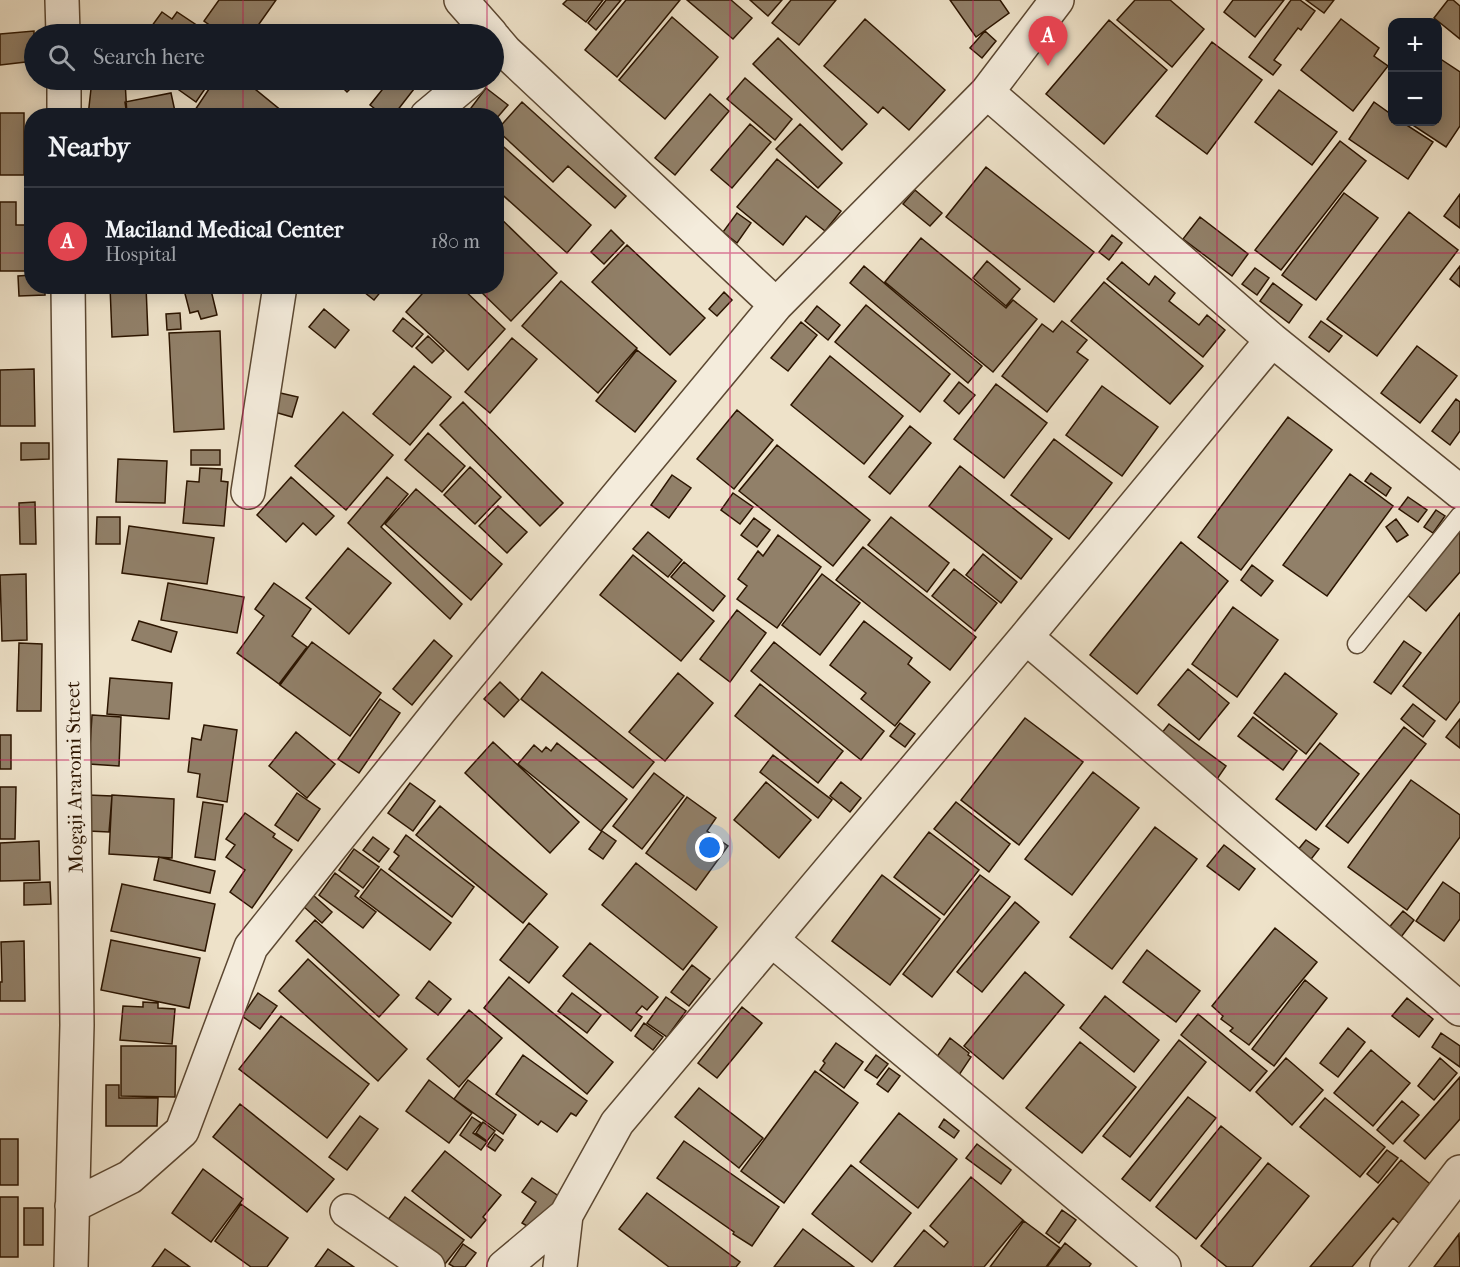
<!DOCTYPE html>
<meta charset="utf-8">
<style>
:root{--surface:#171b24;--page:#242831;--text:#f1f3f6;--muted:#9ea1a6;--line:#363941;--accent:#c59692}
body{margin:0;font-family:"IM FELL French Canon",serif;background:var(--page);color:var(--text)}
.controls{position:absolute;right:18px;top:18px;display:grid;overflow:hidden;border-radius:12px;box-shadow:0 3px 15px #0003}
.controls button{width:54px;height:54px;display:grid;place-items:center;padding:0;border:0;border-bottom:2px solid var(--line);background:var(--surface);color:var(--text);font:30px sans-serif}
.you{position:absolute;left:710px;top:848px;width:21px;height:21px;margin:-15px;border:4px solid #fff;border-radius:50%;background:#1a73e8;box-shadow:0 0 0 9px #1a73e833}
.badge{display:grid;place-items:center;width:39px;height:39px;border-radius:50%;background:var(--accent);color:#fff;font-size:20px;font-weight:700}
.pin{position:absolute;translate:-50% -50px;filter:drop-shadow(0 2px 3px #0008)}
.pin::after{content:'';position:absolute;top:32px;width:21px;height:18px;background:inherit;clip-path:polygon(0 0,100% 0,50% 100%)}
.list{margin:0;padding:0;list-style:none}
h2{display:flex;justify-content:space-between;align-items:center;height:78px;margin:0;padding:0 24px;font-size:26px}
h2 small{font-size:20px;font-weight:400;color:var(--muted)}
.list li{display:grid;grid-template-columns:39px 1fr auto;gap:18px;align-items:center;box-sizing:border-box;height:108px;padding:0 24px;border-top:2px solid var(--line)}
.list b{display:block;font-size:22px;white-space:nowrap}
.list p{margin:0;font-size:20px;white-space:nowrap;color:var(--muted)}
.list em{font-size:20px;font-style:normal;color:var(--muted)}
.icon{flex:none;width:33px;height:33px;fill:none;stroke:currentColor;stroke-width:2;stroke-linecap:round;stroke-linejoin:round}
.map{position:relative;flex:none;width:1460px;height:1267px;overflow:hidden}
.search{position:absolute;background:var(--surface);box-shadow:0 3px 15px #0003;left:24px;top:24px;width:480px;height:66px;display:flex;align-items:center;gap:15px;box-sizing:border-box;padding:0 21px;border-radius:33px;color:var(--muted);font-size:22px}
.panel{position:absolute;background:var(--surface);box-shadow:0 3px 15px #0003;left:24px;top:108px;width:480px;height:186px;border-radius:24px}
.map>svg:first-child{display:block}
.building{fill:#918069;stroke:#2c1500;stroke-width:1.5}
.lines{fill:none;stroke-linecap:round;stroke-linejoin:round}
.service-casing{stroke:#5c4832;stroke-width:21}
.minor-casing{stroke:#5c4832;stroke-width:36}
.service{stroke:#f4ecdc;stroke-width:18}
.minor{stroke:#f4ecdc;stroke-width:33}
.grid{fill:none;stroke:#c2185b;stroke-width:1.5;stroke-opacity:0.55}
.labels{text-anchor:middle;stroke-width:6;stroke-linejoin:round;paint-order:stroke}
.street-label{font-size:20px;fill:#2c1500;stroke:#f4ecdc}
</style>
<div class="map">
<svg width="1460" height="1267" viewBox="0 0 1460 1267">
<rect width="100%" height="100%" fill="#eee2c9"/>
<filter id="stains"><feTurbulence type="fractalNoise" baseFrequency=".00333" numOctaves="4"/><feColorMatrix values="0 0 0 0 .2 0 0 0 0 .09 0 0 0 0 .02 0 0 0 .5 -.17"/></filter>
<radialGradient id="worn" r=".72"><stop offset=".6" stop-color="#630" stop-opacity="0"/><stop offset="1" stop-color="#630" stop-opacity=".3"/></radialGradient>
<path class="building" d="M219,0H276L252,34H222L204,21Z
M567,0H603L586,22L563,4Z
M606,0H621L596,30L588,23Z
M626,0H680L617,77L585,50Z
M687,0H731L752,18L733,39Z
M750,0H782L768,16Z
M791,0H836L799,45L772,23Z
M950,0H1000L1009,13L976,37Z
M1135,0H1170L1204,29L1172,67L1117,20Z
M1233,0H1284L1255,37L1224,12Z
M1291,0H1300L1315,11L1301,30L1298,28L1274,60L1281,65L1273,75L1249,57Z
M1306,0H1334L1324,13Z
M1448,0H1453L1460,6V39L1434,18Z
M162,12L172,19L177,12L210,34H146Z
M672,17L718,57L665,119L619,80Z
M865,19L945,90L909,130L883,107L878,113L824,66Z
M1341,19L1379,48L1374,56L1388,66L1353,111L1301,70Z
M1109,20L1167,70L1104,144L1046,94Z
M34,31V61L0,65V34Z
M985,31L996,41L982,58L970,48Z
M778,38L867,124L842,150L753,64Z
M1212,42L1262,80L1207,154L1156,116Z
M1439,58L1460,72V126L1446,147L1408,122H1438Z
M745,78L792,119L775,140L727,99Z
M92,80H125L127,116H88Z
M165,80H211L196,102Z
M215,80H244L288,116H191Z
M335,80H359L347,92Z
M390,80H421L393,116H384L370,105Z
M486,88L508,105L496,119V116H465Z
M1279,90L1337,132L1312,165L1255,122Z
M171,93L176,116H127L125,102Z
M710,94L729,111L675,175L655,158Z
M522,102L626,196L615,208L568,166L553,182L497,130Z
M1374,102L1392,115V122H1402L1433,142L1408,179L1349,139Z
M0,113H24V175H0Z
M750,124L771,142L732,188L711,170Z
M800,124L842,163L818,188L776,149Z
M496,140L591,225L567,253L496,189Z
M1340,141L1366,161L1281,270L1255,250Z
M777,159L841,211L825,231L806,216L783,245L737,207Z
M986,167L1094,252L1054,302L946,217Z
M915,190L942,213L930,226L903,204Z
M1344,193L1378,218L1316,300L1282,275Z
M1460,194V228L1444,216Z
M0,202H16V225H27L28,271H0Z
M1409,212L1458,250L1377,356L1327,319Z
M737,213L751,223L737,243L723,232Z
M496,214L557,273L511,321L475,286H496Z
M1200,217L1248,254L1232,276L1183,239Z
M611,230L624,243L604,264L591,252Z
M1112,235L1122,243L1109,260L1099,252Z
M921,238L1006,308L1013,300L1037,319L993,372L885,282Z
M627,245L705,318L670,355L592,282Z
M987,261L1020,289L1006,306L973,278Z
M1122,262L1149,285L1155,276L1175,293L1169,301L1199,325L1207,315L1225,330L1203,357L1107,279Z
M864,266L982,366L968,383L850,283Z
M1460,266V287L1450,279Z
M1255,268L1269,278L1257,295L1242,284Z
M32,275V286H45V295L19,296L18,276Z
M561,281L637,348L598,393L522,326Z
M1104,282L1203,366L1170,404L1071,321Z
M1273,283L1302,305L1289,323L1260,301Z
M110,286H146L148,335L112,337Z
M183,286H210L217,315L201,319L198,311L190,313Z
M360,286H379L383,289L374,300L359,288Z
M429,286H460L505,329L468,370L406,312Z
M724,292L732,300L717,316L709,309Z
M866,305L950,374L920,412L835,342Z
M817,306L840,325L828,340L805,321Z
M324,309L349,330L335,348L309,327Z
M180,313L181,329L167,330L166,314Z
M403,318L423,334L412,347L393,331Z
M1062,321L1087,340L1077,352L1088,360L1047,412L1002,376L1042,324L1053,332Z
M1321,321L1342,336L1329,352L1309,337Z
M801,322L817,335L788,371L771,358Z
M220,331L224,429L174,432L169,333Z
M428,336L444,351L432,363L416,348Z
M512,338L537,359L490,413L465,392Z
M1417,346L1457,376L1420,423L1381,393Z
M637,350L676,381L635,432L596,401Z
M830,356L903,416L864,464L791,405Z
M414,366L451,397L410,445L373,414Z
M34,369L35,426H0V370Z
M959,382L975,395L959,414L944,401Z
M996,384L1047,423L1004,478L954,439Z
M1102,386L1158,427L1122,476L1066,435Z
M276,392L298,397L292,417L271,411Z
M1456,399L1460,402V431L1450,445L1432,431Z
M463,402L563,503L540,526L440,425Z
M737,410L773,440L734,489L697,459Z
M343,412L393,455L346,510L295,466Z
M1288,417L1332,450L1241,570L1198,537Z
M910,426L931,443L890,494L869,477Z
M428,433L465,466L442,492L405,460Z
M1054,439L1112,483L1069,539L1011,495Z
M21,443H49V459L21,460Z
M777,445L870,520L833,566L739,491Z
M191,450H220V465H191Z
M118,459L167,461L165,503L116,502Z
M960,466L1052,539L1021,579L929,506Z
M470,467L501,497L475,524L444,495Z
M200,468L222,469L221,481L228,482L224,526L183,523L187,481L199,482Z
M1371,473L1391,488L1386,496L1365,481Z
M1350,474L1393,506L1327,596L1283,565Z
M672,475L691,488L669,518L651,505Z
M291,477L334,516L316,535L303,523L286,542L257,515Z
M387,477L408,494L381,527L462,604L450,619L348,523Z
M416,489L502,564L471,600L385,524Z
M733,493L753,507L740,524L721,510Z
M1408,497L1427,510L1418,522L1399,509Z
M35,502L36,544H20L19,503Z
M498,506L527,532L507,553L479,526Z
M1436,510L1445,516L1433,533L1424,527Z
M97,517H120V544H96Z
M891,517L949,563L927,592L868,545Z
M754,518L770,530L757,547L741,535Z
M1396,519L1408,535L1397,542L1386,527Z
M129,526L214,538L207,584L122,573Z
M1460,529V572L1426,611L1405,593Z
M648,532L682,560L668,577L633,549Z
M778,535L821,567L777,628L737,599L747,586L738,579L758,551L763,556Z
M1181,542L1228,581L1137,694L1090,655Z
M863,547L976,637L950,670L836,580Z
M348,548L391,583L349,634L306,598Z
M983,554L1017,582L1001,603L966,575Z
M633,555L714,621L681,661L600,595Z
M684,562L725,596L713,611L671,577Z
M1252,565L1273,581L1261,596L1241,580Z
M954,569L997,603L975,631L932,596Z
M26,574L27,640L2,641L0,575Z
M822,574L860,603L820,655L782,625Z
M168,583L244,597L237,633L161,620Z
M274,583L311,609L292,636L307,647L279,684L237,653L264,616L255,609Z
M1233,607L1278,640L1237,697L1192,664Z
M737,610L766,633L730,682L700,659Z
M1460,613V701L1446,720L1403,686Z
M139,621L177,632L171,652L132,640Z
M864,621L912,658L908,664L930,682L895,726L861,699L866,693L830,665Z
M434,640L452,656L412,705L393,689Z
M1404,641L1421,653L1391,694L1374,682Z
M312,642L381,693L350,736L280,685Z
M774,642L884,731L861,760L751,671Z
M19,643L42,644L41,711H17Z
M1188,669L1229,703L1199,740L1158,705Z
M542,672L654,762L633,788L521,699Z
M678,673L713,703L665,761L629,732Z
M1285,673L1337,714L1306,754L1254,713Z
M110,678L172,683L169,719L107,714Z
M500,682L519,700L504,717L484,699Z
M760,684L843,751L818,783L735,716Z
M380,699L400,713L359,773L338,759Z
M1413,704L1435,721L1423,737L1401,719Z
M92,715L121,717L119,766L89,764Z
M1253,717L1297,751L1283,770L1238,736Z
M1025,718L1083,762L1019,845L961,800Z
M1460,719V748L1446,737Z
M900,723L915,734L905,747L890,736Z
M1169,724L1226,766L1217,779L1157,739Z
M204,725L237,730L227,802L197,797L200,774L188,772L192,738L201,740Z
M1404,727L1426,744L1348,843L1326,826Z
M296,732L335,764L307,798L269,766Z
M0,735H11V769H0Z
M493,742L579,822L550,853L465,773Z
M557,743L627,799L601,831L518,764L534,745L542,752L546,747L551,751Z
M1320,743L1359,774L1316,830L1276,799Z
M773,755L832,800L818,818L760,772Z
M1093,772L1139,808L1072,895L1025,859Z
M654,773L684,796L642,849L613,826Z
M1411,780L1460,815V837L1407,910L1348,867Z
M766,782L811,820L779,858L734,820Z
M841,782L861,798L850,812L830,796Z
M410,783L435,801L413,831L388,813Z
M0,787H16L15,839H0Z
M297,793L320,809L298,841L275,825Z
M88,795L112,796L109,832L88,831Z
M112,795L174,799L172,858L109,854Z
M687,797L716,818L707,831L728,846L696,890L646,853Z
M203,802L223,805L215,860L195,857Z
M956,802L1010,844L989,872L934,829Z
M440,806L547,894L523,923L416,835Z
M245,813L275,834L273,837L292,850L252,908L230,892L245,870L226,857L235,845L226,839Z
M1155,827L1197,859L1112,969L1070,937Z
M602,831L616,841L603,859L589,849Z
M929,832L979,870L944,915L894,877Z
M406,835L474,887L452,917L389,869L399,856L394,852Z
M373,837L389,849L379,862L363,850Z
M1306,840L1319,849L1305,867L1292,857Z
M39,841L40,880L0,881V843Z
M1224,845L1255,869L1239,890L1207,866Z
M354,849L379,867L363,888L339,870Z
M159,857L215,871L210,893L154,880Z
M636,863L717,927L683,970L602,905Z
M381,869L451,923L430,950L360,897Z
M335,873L359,891L355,896L376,912L363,928L319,895Z
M882,875L940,919L890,985L832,941Z
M980,875L1010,897L932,997L903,974Z
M50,882L51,904L24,905V883Z
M1443,882L1460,894V919L1444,941L1416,921Z
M122,884L215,904L205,951L111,931Z
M313,895L332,912L322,923L303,906Z
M1015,902L1039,922L982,992L957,972Z
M1403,911L1414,920L1398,941L1386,931Z
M315,920L399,995L379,1017L296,941Z
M529,923L558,947L529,983L500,960Z
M1275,928L1317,962L1249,1045L1230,1031L1233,1028L1221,1019L1223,1016L1212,1006Z
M111,940L200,958L189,1008L101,990Z
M24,941L25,1001H0V982H2L1,942Z
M590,943L658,997L647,1010L642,1006L636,1013L642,1017L631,1031L563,976Z
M1147,950L1200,991L1176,1022L1123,982Z
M308,959L407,1049L378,1081L279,991Z
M692,965L710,979L689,1006L671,992Z
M1025,972L1064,1005L1003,1079L964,1046Z
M509,977L613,1062L587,1094L484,1008Z
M1305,980L1327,998L1274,1066L1252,1049Z
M429,981L451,999L438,1015L416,998Z
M258,993L277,1006L260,1029L242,1016Z
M572,993L601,1015L587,1033L558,1011Z
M1105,996L1159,1040L1134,1072L1080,1028Z
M666,997L686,1011L667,1037L647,1023Z
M1407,998L1433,1019L1419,1037L1392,1016Z
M143,1002L158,1003V1008L175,1009L172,1044L120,1040L123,1006L143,1007Z
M742,1007L762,1023L717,1078L698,1063Z
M469,1010L502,1038L459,1087L427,1059Z
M1198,1014L1267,1071L1250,1091L1181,1035Z
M281,1016L369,1084L327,1138L239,1069Z
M644,1023L663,1037L653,1050L635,1036Z
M1348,1028L1365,1042L1338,1077L1320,1063Z
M1441,1033L1460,1046V1067L1432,1047Z
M950,1038L969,1053L968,1055L971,1057L959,1075L936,1058Z
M1179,1040L1206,1062L1130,1157L1103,1136Z
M1080,1042L1136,1087L1082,1153L1026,1108Z
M836,1043L863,1062L844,1088L820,1070L825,1063L823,1061Z
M121,1046H176L175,1097L121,1096Z
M1371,1050L1410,1083L1373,1126L1334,1093Z
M523,1055L587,1101L576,1116L571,1113L557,1132L541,1121L538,1125L496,1094Z
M876,1055L888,1064L877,1078L865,1070Z
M1286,1058L1323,1090L1292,1125L1256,1092Z
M1440,1058L1457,1073L1434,1100L1418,1086Z
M889,1068L900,1076L888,1092L877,1084Z
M815,1071L858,1103L784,1203L741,1171Z
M1460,1077V1119L1425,1159L1404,1141Z
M429,1080L472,1113L449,1143L406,1111Z
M468,1080L516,1115L503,1134L454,1099Z
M106,1085H119V1098H158L157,1126H106Z
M699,1088L763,1138L739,1168L675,1117Z
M1188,1097L1216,1118L1150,1201L1122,1179Z
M1325,1098L1385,1147L1360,1177L1300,1127Z
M1402,1101L1419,1115L1393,1144L1377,1130Z
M240,1104L334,1179L307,1212L213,1137Z
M899,1113L957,1159L918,1208L860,1162Z
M360,1116L378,1129L347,1170L329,1157Z
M472,1117L481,1123L473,1133L487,1142L481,1150L460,1135Z
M944,1119L959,1131L954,1138L939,1127Z
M483,1122L495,1131L487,1141L476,1133Z
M1221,1126L1261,1158L1196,1239L1156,1207Z
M495,1134L503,1140L495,1151L487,1146Z
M0,1139H18V1185H0Z
M684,1141L779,1207L752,1246L733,1234L734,1232L657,1178Z
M977,1144L1011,1170L1001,1184L966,1158Z
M1387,1150L1398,1158L1378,1183L1367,1174Z
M445,1151L501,1195L483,1217L486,1220L471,1238L412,1191Z
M1401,1160L1435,1188L1402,1226L1393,1218L1352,1267H1310Z
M1268,1163L1309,1196L1252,1267H1227L1201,1246Z
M851,1165L911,1213L872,1262L812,1214Z
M203,1169L243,1199L211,1242L172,1213Z
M971,1177L1023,1220L984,1267H894L924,1230L944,1247L948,1242L930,1226Z
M532,1178L563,1199L540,1234L522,1223L536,1202L522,1192Z
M647,1193L740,1262L736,1267H669L619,1229Z
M0,1197H18V1257H0Z
M405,1197L464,1240L445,1264L387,1221Z
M241,1204L288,1238L267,1267H251L215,1241Z
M24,1208H43V1245H24Z
M1062,1210L1076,1220L1059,1243L1046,1233Z
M1024,1221L1060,1248L1046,1267H990Z
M803,1229L854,1267H774Z
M1459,1234L1460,1267H1434Z
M1065,1243L1091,1264L1089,1267H1047Z
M463,1244L476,1253L465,1267H454L449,1264Z
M165,1249L190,1267H152Z
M328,1249L354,1267H315Z"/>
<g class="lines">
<g class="service-casing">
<path id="service" d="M1357,644L1460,516"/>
</g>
<g class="minor-casing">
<path id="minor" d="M62,0L63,34
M461,0L491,34
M494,38L505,51L776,305
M64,80V116
M987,92L1272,340L1460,492
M427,116L470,80
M68,286L77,1025L71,1267
M248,492L280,286
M1026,637L1460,1009
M772,940L1164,1267
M72,1206L130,1177L182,1131L251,947L441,709L776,305L987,92L1057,0
M347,1211L428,1267
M504,1267L566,1215
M560,1267L566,1215L617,1123L1026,637L1272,340
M1387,1267L1460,1172"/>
</g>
<use href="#service" class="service"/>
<use href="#minor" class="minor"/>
</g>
<path class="grid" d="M243,0V34M487,0V34M730,0V1267M973,0V1267M1217,0V1267M243,80V116M487,80V116M0,253H32M496,253H1460M243,286V1267M487,286V1267M0,507H1460M0,760H1460M0,1014H1460"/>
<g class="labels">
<g class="street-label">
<text transform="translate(74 777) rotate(-91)" y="7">Mogaji Araromi Street</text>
</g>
</g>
<rect width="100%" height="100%" filter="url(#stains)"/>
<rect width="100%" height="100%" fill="url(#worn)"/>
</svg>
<div class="controls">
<button>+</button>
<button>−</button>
</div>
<div class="you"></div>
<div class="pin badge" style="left:1048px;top:66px;background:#e0444e">A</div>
<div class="search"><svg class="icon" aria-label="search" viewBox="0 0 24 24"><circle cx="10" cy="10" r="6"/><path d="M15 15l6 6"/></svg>Search here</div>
<section class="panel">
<h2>Nearby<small></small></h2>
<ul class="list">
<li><span class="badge" style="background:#e0444e">A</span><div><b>Maciland Medical Center</b><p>Hospital</p></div><em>180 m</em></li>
</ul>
</section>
</div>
